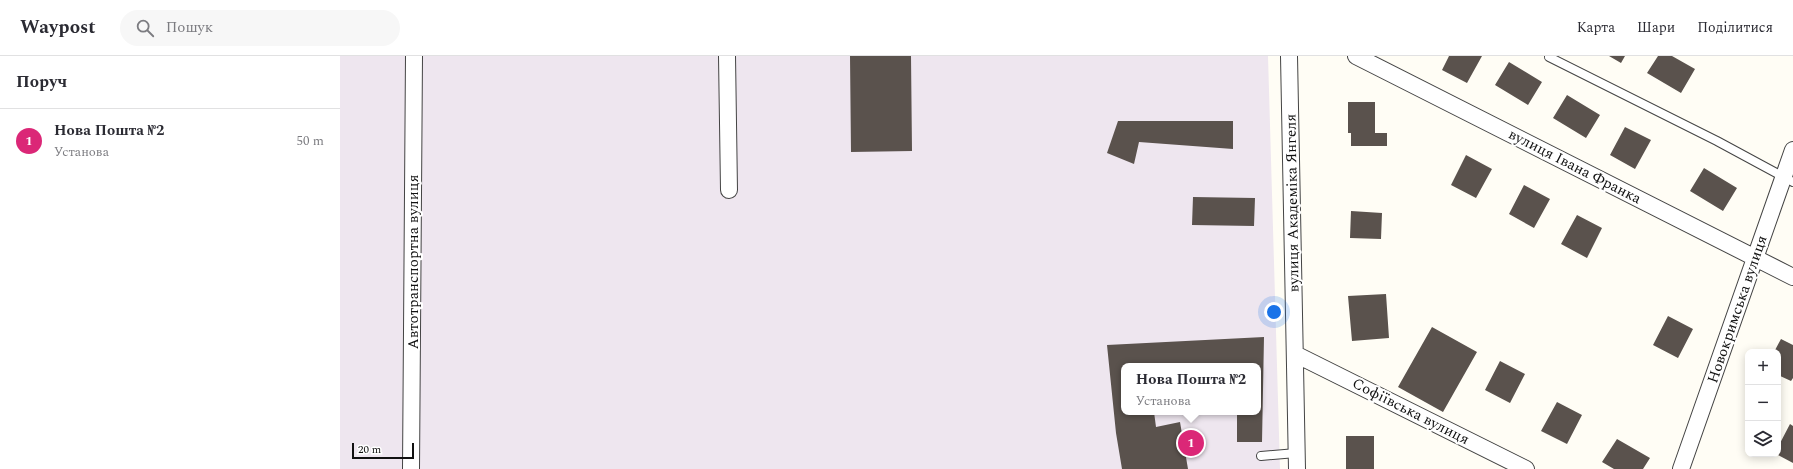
<!DOCTYPE html>
<html lang="uk">
<meta charset="utf-8">
<style>
:root{--surface:#fff;--page:#f7f7f7;--text:#2b2b33;--muted:#7c7c81;--line:#e1e1e2;--accent:#db2777}
body{margin:0;font-family:Spectral,serif;background:var(--page);color:var(--text)}
.controls{position:absolute;right:12px;bottom:12px;display:grid;overflow:hidden;border-radius:8px;box-shadow:0 2px 10px #0003}
.controls button{width:36px;height:36px;display:grid;place-items:center;padding:0;border:0;border-bottom:1px solid var(--line);background:var(--surface);color:var(--text);font:20px sans-serif}
.scale{position:absolute;left:12px;bottom:10px;width:62px;box-sizing:border-box;padding-left:4px;border:2px solid #111;border-top:0;font-size:11px;line-height:14px;white-space:nowrap;color:#111;-webkit-text-stroke:3px #fff;paint-order:stroke}
.you{position:absolute;left:934px;top:256px;width:14px;height:14px;margin:-10px;border:3px solid #fff;border-radius:50%;background:#1a73e8;box-shadow:0 0 0 6px #1a73e833}
.badge{display:grid;place-items:center;width:26px;height:26px;border-radius:50%;background:var(--accent);color:#fff;font-size:13px;font-weight:700}
.pin{position:absolute;translate:-50% -50%;border:2px solid #fff;box-shadow:0 1px 4px #0006}
.popup{position:absolute;left:781px;top:307px;width:140px;height:52px;box-sizing:border-box;display:grid;place-content:center;border-radius:8px;background:var(--surface);filter:drop-shadow(0 1px 3px #0005);font-size:13px;white-space:nowrap;color:var(--muted)}
.popup b{font-size:15px;color:var(--text)}
.popup::after{content:'';position:absolute;left:50%;top:100%;margin-left:-8px;border:8px solid transparent;border-top-color:var(--surface)}
.list{margin:0;padding:0;list-style:none}
h2{display:flex;justify-content:space-between;align-items:center;height:52px;margin:0;padding:0 16px;font-size:17px}
h2 small{font-size:13px;font-weight:400;color:var(--muted)}
.list li{display:grid;grid-template-columns:26px 1fr auto;gap:12px;align-items:center;box-sizing:border-box;height:64px;padding:0 16px;border-top:1px solid var(--line)}
.list b{display:block;font-size:15px;white-space:nowrap}
.list p{margin:0;font-size:13px;white-space:nowrap;color:var(--muted)}
.list em{font-size:13px;font-style:normal;color:var(--muted)}
.icon{flex:none;width:22px;height:22px;fill:none;stroke:currentColor;stroke-width:2;stroke-linecap:round;stroke-linejoin:round}
.map{position:relative;flex:none;width:1453px;height:413px;overflow:hidden}
header{display:flex;align-items:center;gap:24px;box-sizing:border-box;height:56px;padding:0 20px;background:var(--surface);border-bottom:1px solid var(--line)}
header strong{font-size:19px}
nav{display:flex;gap:22px;margin-inline-start:auto;font-size:14px}
.search{width:280px;height:36px;background:var(--page);display:flex;align-items:center;gap:10px;box-sizing:border-box;padding:0 14px;border-radius:22px;color:var(--muted);font-size:15px}
main{display:flex}
aside{flex:1;background:var(--surface)}
.map>svg:first-child{display:block}
.industrial{fill:#eee6ef;fill-rule:evenodd}
.building{fill:#5a524d}
.lines{fill:none;stroke-linecap:round;stroke-linejoin:round}
.lane-casing{stroke:#444;stroke-width:10}
.street-casing{stroke:#444;stroke-width:18}
.lane{stroke:#fff;stroke-width:8}
.street{stroke:#fff;stroke-width:16}
.labels{text-anchor:middle;stroke-width:4;stroke-linejoin:round;paint-order:stroke}
.street-label{font-size:15px;fill:#111;stroke:#fff}
</style>
<header>
<strong>Waypost</strong>
<div class="search"><svg class="icon" aria-label="search" viewBox="0 0 24 24"><circle cx="10" cy="10" r="6"/><path d="M15 15l6 6"/></svg>Пошук</div>
<nav><a>Карта</a><a>Шари</a><a>Поділитися</a></nav>
</header>
<main>
<aside>
<h2>Поруч<small></small></h2>
<ul class="list">
<li><span class="badge">1</span><div><b>Нова Пошта №2</b><p>Установа</p></div><em>50 m</em></li>
</ul>
</aside>
<div class="map">
<svg width="1453" height="413" viewBox="0 0 1453 413">
<rect width="100%" height="100%" fill="#fffdf5"/>
<path class="industrial" d="M0,0H928L940,413H0ZM784,310H918V356H784Z"/>
<path class="building" d="M510,0H571L572,95L511,96Z
M1109,0H1142L1127,27L1102,14Z
M1269,0H1285L1281,7Z
M1318,0H1332L1355,13L1341,37L1307,17Z
M1169,6L1202,26L1188,49L1155,29Z
M1227,39L1260,59L1246,82L1213,62Z
M1008,46H1035V77H1047V90H1011V77H1008Z
M778,65H893V93L799,86L794,108L767,97Z
M1285,71L1311,84L1295,113L1270,99Z
M1126,99L1152,113L1136,142L1111,129Z
M1364,112L1397,132L1383,155L1350,135Z
M1184,129L1210,143L1194,172L1169,158Z
M853,141L915,142L914,170L852,169Z
M1011,155L1042,157L1041,183L1010,182Z
M1237,159L1262,172L1247,202L1221,188Z
M1046,238L1049,282L1012,285L1008,240Z
M1328,260L1353,273L1338,302L1313,289Z
M1092,271L1137,296L1103,356L1058,331Z
M924,281L922,386H897V356H918V310H784V356H814L816,371L840,366L848,413H782L776,377L767,289Z
M1441,283L1453,289V322L1451,325L1438,319V296H1434Z
M1160,305L1185,318L1170,347L1145,334Z
M1217,346L1242,359L1227,388L1201,375Z
M1450,368L1453,370V407L1438,399V391Z
M1006,380H1034V413H1006Z
M1277,383L1310,402L1303,413H1274L1262,406Z"/>
<g class="lines">
<g class="lane-casing">
<path id="lane" d="M1209,1L1377,85L1453,126
M921,400L956,397"/>
</g>
<g class="street-casing">
<path id="street" d="M387,0L389,134
M949,0L957,413
M1016,0L1453,221
M955,298L1186,413
M71,413L74,0
M1341,413L1453,94"/>
</g>
<use href="#lane" class="lane"/>
<use href="#street" class="street"/>
</g>
<g class="labels">
<g class="street-label">
<text transform="translate(1235 110) rotate(27)" y="5">вулиця Івана Франка</text>
<text transform="translate(952 147) rotate(-91)" y="5">вулиця Академіка Янгеля</text>
<text transform="translate(73 206) rotate(-90)" y="5">Автотранспортна вулиця</text>
<text transform="translate(1397 253) rotate(-71)" y="5">Новокримська вулиця</text>
<text transform="translate(1071 355) rotate(27)" y="5">Софіївська вулиця</text>
</g>
</g>
</svg>
<div class="controls">
<button>+</button>
<button>−</button>
<button><svg class="icon" aria-label="layers" viewBox="0 0 24 24"><path d="M12 4l9 5-9 5-9-5zM3 14l9 5 9-5"/></svg></button>
</div>
<div class="scale">20 m</div>
<div class="you"></div>
<div class="pin badge" style="left:851px;top:387px">1</div>
<div class="popup"><b>Нова Пошта №2</b>Установа</div>
</div>
</main>
